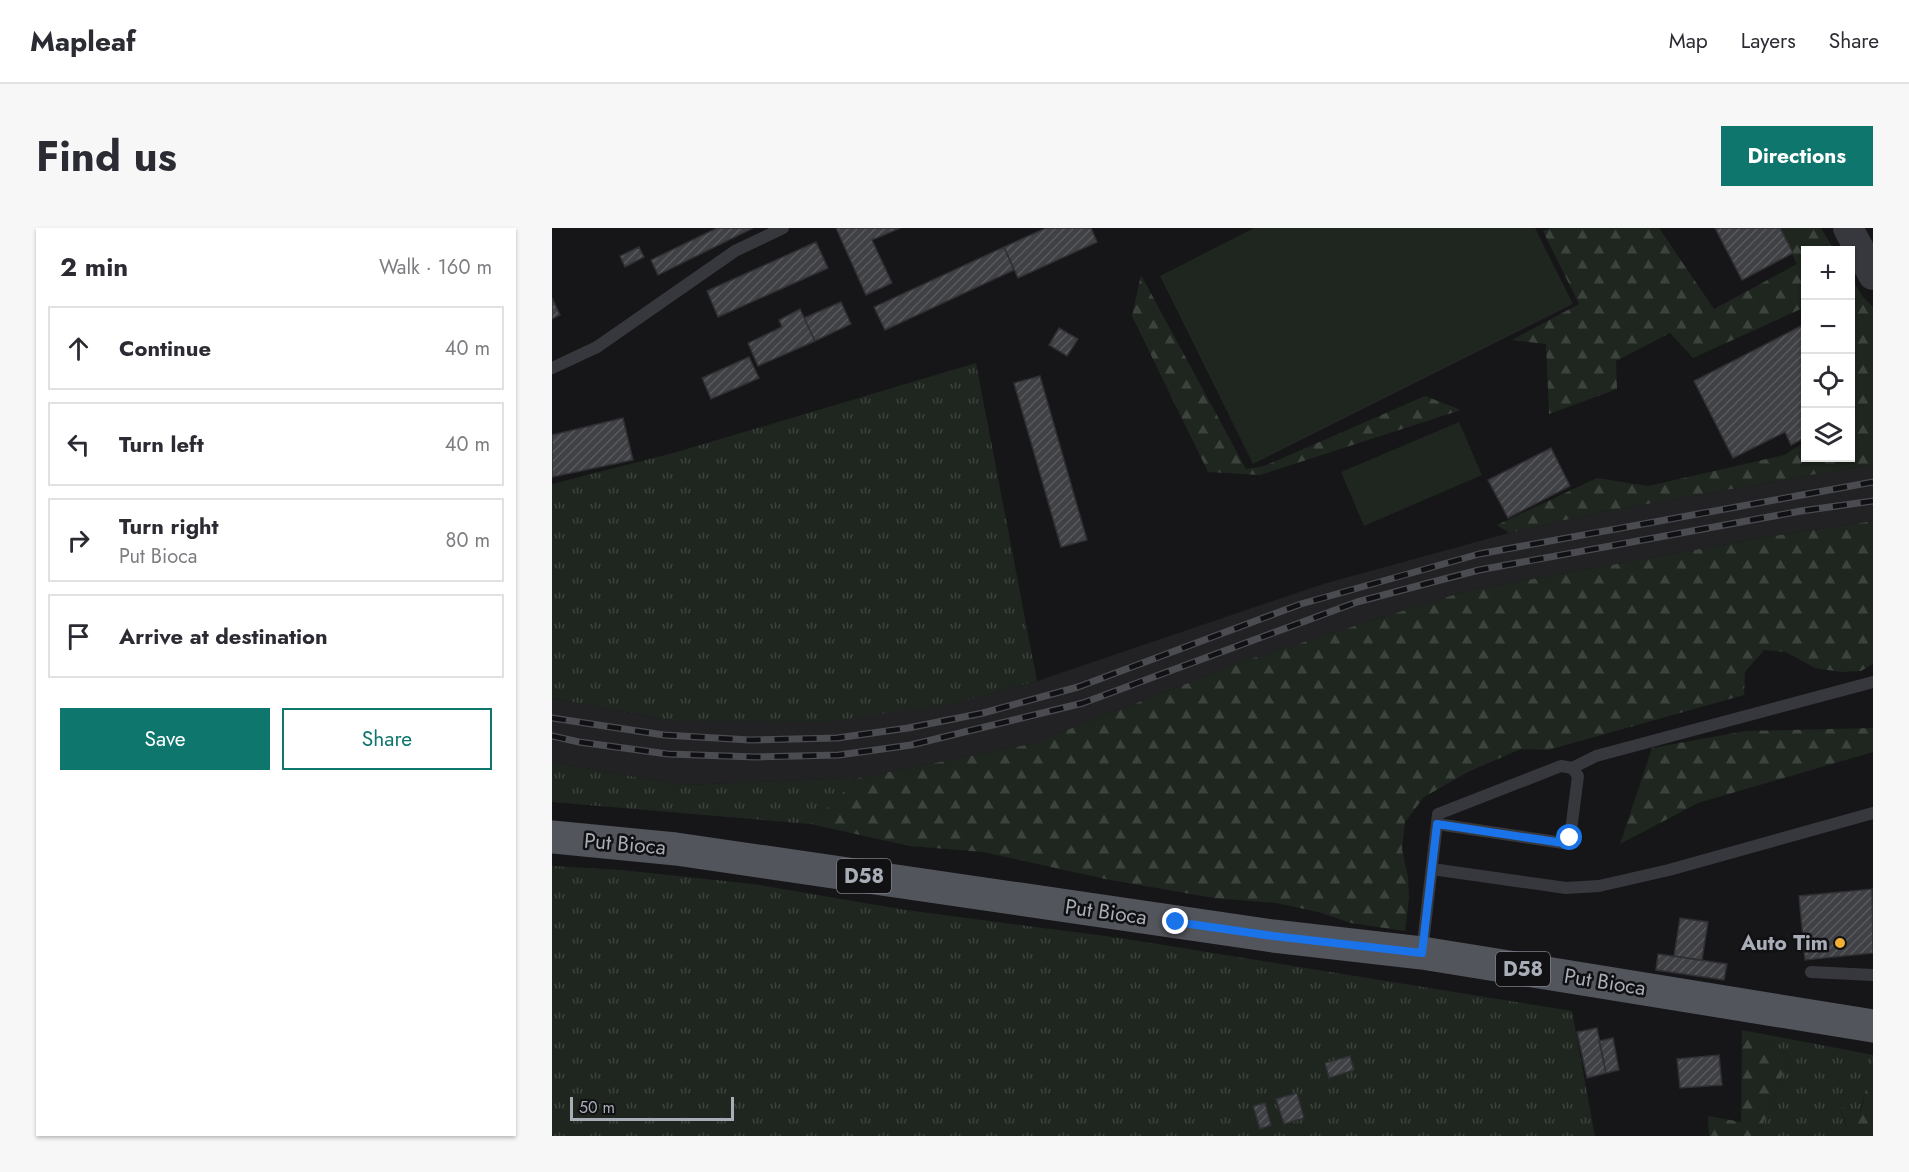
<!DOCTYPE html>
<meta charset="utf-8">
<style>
:root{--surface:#fff;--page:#f7f7f7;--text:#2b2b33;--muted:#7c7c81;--line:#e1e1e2;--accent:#0f766e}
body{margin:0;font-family:Jost,sans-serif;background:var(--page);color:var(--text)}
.controls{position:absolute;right:18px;top:18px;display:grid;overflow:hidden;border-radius:0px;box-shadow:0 2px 4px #0004}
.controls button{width:54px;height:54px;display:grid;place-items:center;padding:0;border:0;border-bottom:2px solid var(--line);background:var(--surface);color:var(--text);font:30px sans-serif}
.scale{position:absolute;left:18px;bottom:15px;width:164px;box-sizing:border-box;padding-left:6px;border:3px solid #a8adb8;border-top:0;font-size:16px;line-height:21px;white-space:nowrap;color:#a8adb8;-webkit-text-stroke:4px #111113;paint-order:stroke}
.stop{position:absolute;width:18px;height:18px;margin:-14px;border:4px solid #1a73e8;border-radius:50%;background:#fff}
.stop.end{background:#1a73e8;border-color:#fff;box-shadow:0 2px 6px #0008}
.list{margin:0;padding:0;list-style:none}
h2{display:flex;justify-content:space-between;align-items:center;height:78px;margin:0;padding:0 24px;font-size:26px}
h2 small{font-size:20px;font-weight:400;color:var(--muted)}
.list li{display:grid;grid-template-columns:39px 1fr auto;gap:18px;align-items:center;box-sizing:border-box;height:84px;margin:0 12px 12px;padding:0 12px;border:2px solid var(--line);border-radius:0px}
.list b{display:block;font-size:22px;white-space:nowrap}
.list p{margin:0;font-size:20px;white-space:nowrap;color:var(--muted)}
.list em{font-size:20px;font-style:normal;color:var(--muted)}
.actions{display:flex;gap:12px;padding:18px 24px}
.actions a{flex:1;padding:14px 0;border:2px solid var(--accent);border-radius:0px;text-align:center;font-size:21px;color:var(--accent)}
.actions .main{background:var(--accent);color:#fff}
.icon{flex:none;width:33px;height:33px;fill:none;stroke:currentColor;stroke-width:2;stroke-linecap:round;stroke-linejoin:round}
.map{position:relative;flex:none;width:1321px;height:908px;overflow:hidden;border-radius:0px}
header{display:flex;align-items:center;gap:36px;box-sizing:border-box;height:84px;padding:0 30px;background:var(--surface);border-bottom:2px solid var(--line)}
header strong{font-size:28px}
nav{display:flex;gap:33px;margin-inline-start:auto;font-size:21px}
.intro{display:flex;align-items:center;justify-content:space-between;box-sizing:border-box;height:144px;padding:0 36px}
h1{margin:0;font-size:42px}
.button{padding:15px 27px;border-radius:0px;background:var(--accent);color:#fff;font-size:21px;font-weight:700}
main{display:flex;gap:36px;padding:0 36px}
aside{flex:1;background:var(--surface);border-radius:0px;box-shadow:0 2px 4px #0004}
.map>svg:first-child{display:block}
.built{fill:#222225}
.grass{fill:url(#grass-tufts)}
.forest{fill:url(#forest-firs)}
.pitch{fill:#1e261f}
.building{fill:url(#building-hatch);stroke:#303034;stroke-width:1.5}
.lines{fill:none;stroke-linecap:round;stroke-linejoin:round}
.service{stroke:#37383d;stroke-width:12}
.tertiary{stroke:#37383d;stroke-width:30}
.primary{stroke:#53555c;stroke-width:33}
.rail-casing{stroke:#4a4c52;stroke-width:7}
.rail{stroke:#111113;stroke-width:4.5;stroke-dasharray:14;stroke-linecap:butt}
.route{stroke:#1a73e8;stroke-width:8}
.poi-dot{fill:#f2b134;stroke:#111113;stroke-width:2}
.labels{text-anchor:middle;stroke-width:5;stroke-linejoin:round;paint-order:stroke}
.shield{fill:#111113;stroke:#7b7e86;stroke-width:1.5}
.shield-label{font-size:20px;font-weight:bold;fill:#a8adb8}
.street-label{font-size:21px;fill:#a8adb8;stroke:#111113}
.poi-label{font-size:21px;font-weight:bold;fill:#a8adb8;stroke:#111113;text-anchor:end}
</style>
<header>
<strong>Mapleaf</strong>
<nav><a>Map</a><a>Layers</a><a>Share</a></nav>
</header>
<div class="intro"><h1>Find us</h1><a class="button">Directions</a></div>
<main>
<aside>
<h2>2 min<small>Walk · 160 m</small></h2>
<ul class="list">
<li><svg class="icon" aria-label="ahead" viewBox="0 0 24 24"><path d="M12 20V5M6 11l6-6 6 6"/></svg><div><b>Continue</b></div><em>40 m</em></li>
<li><svg class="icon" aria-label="left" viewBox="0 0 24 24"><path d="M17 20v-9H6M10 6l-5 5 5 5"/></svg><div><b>Turn left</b></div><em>40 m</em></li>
<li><svg class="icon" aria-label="right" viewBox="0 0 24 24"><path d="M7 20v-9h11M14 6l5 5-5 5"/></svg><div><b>Turn right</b><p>Put Bioca</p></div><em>80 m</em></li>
<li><svg class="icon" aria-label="arrive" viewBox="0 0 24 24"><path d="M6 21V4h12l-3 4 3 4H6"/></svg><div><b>Arrive at destination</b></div></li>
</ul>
<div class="actions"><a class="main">Save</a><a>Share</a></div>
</aside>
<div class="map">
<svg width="1321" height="908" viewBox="0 0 1321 908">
<defs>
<pattern id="grass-tufts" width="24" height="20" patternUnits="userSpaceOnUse" patternTransform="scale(1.5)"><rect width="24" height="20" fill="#1e261f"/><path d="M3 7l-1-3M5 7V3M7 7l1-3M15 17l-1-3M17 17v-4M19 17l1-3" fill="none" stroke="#3c433d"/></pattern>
<pattern id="forest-firs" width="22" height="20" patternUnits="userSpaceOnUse" patternTransform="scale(1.5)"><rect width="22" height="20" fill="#1e261f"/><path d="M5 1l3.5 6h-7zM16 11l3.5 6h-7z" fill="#3c433d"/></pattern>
<pattern id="building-hatch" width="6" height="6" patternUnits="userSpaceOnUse" patternTransform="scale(1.5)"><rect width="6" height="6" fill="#404145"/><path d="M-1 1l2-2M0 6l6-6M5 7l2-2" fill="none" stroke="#595a5e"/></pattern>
</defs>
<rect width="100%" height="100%" fill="#161618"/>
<path class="built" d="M1321,236V293L1215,309L914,363L698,431L479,516L306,550L129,557L0,534V470L123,493L408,474L485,453L771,356L957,305L1039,286Z"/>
<path class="grass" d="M424,135L485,453L408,474L276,494L123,493L0,470V256L125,224Z
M0,534L129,557L306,550L258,596L0,574Z
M0,638L70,642L201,656L354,682L568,710L1020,783L1043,908H0Z
M1190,802L1321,827V837L1308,883L1288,881L1298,908H1206L1238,828Z"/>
<path class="forest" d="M999,0H1107L1162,81L1245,36L1227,0H1269L1282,22H1254L1253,83L1251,80L1141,130L1118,105L1064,133L1065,161L997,186L994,116L960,112L1027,76L991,3Z
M589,47L694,241L712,238L873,168L909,182L708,247L656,244L580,88Z
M1299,49L1310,68L1321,79V236L1039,286L957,305L945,297L1045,250L1096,258L1232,227L1253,214L1254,230H1298L1299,188L1304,184L1298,173Z
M1321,293V436L1309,443L1289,444L1263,440L1234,424L1212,422L1193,444L1192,467L996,522L969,521L918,543L872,569L853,594L850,621L856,649L857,670L853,703L799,695L766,684L724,675L662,670L553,651L431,624L358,618L258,596L306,550L479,516L698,431L914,363L1215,309Z
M1321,500V524L1146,575L1068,616L1100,520L1193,503Z
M1190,802L1238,828L1206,908H1157L1156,888L1189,894Z
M1321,837V908H1298L1288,880L1309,883L1319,838Z"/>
<path class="pitch" d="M702,0H983L1021,76L701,236L608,48Z
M907,194L930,247L812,298L789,244Z"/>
<path class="building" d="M165,0H201L106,47L99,32Z
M284,0H348L320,12L340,55L314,67Z
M494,0H539L545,14L466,50L452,19Z
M1163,0H1228L1241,25L1190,52Z
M264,14L276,40L166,89L155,63Z
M87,19L92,29L73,39L68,28Z
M452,19L462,42L333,102L322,79Z
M0,70L8,87L0,91Z
M289,74L299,96L263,113L252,90Z
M248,81L263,113L206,138L196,115L230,99L227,92Z
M1251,97L1254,102V209L1239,217L1233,204L1181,230L1142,153Z
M507,100L526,111L515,128L497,117Z
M197,129L207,150L159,171L150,150Z
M488,148L535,312L509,319L462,155Z
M71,190L81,232L0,249V207Z
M999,220L1018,258L956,290L936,252Z
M1320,661L1321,725L1253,732L1247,668Z
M1128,690L1156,694L1150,732L1122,728Z
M1106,726L1175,736L1172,752L1104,742Z
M1045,800L1054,845L1035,850L1025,804Z
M1061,810L1067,842L1054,845L1047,813Z
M1167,827L1170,857L1128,860L1125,831Z
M798,828L802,842L777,850L773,835Z
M745,865L752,890L732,896L724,871Z
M713,875L719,897L708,901L701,878Z"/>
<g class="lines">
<path class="service" d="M0,140L45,119L183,23L231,0
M1020,540L1044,528L1321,454
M880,641L1014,660L1047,658L1117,642L1321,585
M870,724L886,586L1009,538L1020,540L1026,548L1018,610L1011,615L885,596
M1259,744L1321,747"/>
<path class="tertiary" d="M1296,0L1321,47"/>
<path class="primary" d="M0,609L124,621L721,708L870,725L1321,798"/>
<g class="rail-casing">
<path id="rail" d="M0,490L112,507L198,512L285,510L356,500L431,485L526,459L749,376L927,326L1321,254
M0,508L27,514L116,526L204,529L287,527L359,517L531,475L805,374L873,356L927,342L1249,283L1321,273"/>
</g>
<use href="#rail" class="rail"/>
</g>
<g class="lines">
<path class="route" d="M624,694L721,708L870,725L885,596L1011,615L1018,610"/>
</g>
<circle class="poi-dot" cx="1288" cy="715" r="6"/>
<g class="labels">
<g class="shield">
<rect x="285" y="631" width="54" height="34" rx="4.5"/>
<rect x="944" y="724" width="54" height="34" rx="4.5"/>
</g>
<g class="shield-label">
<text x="312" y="655">D58</text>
<text x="971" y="748">D58</text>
</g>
<g class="street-label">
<text transform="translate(73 616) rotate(5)" y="7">Put Bioca</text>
<text transform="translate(554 684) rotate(8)" y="7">Put Bioca</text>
<text transform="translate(1053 754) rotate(9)" y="7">Put Bioca</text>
</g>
<g class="poi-label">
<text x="1276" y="722">Auto Tim</text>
</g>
</g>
</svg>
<div class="controls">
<button>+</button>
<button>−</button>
<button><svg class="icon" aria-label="locate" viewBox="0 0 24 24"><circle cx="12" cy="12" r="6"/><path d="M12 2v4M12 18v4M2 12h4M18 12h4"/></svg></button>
<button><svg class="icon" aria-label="layers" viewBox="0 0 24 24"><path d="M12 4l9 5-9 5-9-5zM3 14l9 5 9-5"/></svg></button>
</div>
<div class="scale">50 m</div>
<div class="stop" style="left:1018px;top:610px"></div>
<div class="stop end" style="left:624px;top:694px"></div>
</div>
</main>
